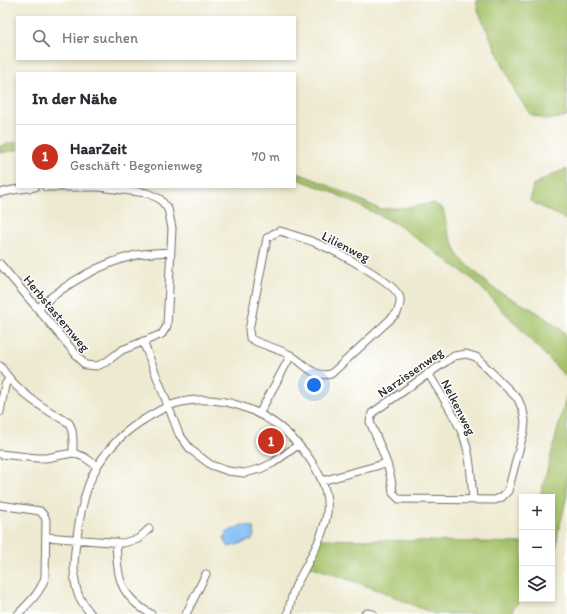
<!DOCTYPE html>
<html lang="de">
<meta charset="utf-8">
<style>
:root{--surface:#fff;--page:#f2f2f3;--text:#2b2b33;--muted:#7c7c81;--line:#e1e1e2;--accent:#c8321e}
body{margin:0;font-family:Itim,sans-serif;background:var(--page);color:var(--text)}
.controls{position:absolute;right:12px;bottom:12px;display:grid;overflow:hidden;border-radius:0px;box-shadow:0 2px 6px #0003}
.controls button{width:36px;height:36px;display:grid;place-items:center;padding:0;border:0;border-bottom:1px solid var(--line);background:var(--surface);color:var(--text);font:20px sans-serif}
.you{position:absolute;left:314px;top:385px;width:14px;height:14px;margin:-10px;border:3px solid #fff;border-radius:50%;background:#1a73e8;box-shadow:0 0 0 6px #1a73e833}
.badge{display:grid;place-items:center;width:26px;height:26px;border-radius:50%;background:var(--accent);color:#fff;font-size:13px;font-weight:700}
.pin{position:absolute;translate:-50% -50%;border:2px solid #fff;box-shadow:0 1px 4px #0006}
.list{margin:0;padding:0;list-style:none}
h2{display:flex;justify-content:space-between;align-items:center;height:52px;margin:0;padding:0 16px;font-size:17px}
h2 small{font-size:13px;font-weight:400;color:var(--muted)}
.list li{display:grid;grid-template-columns:26px 1fr auto;gap:12px;align-items:center;box-sizing:border-box;height:64px;padding:0 16px;border-top:1px solid var(--line)}
.list b{display:block;font-size:15px;white-space:nowrap}
.list p{margin:0;font-size:13px;white-space:nowrap;color:var(--muted)}
.list em{font-size:13px;font-style:normal;color:var(--muted)}
.icon{flex:none;width:22px;height:22px;fill:none;stroke:currentColor;stroke-width:2;stroke-linecap:round;stroke-linejoin:round}
.map{position:relative;flex:none;width:567px;height:614px;overflow:hidden}
.search{position:absolute;background:var(--surface);box-shadow:0 2px 6px #0003;left:16px;top:16px;width:280px;height:44px;display:flex;align-items:center;gap:10px;box-sizing:border-box;padding:0 14px;border-radius:0px;color:var(--muted);font-size:15px}
.panel{position:absolute;background:var(--surface);box-shadow:0 2px 6px #0003;left:16px;top:72px;width:280px;height:116px;border-radius:0px}
.map>svg:first-child{display:block}
.green{fill:#a4c269;stroke:#68764a}
.water{fill:#81bef4;stroke:#567490}
.lines{fill:none;stroke-linecap:round;stroke-linejoin:round}
.minor-casing{stroke:#6f6e65;stroke-width:9}
.minor{stroke:#fff;stroke-width:7}
.labels{text-anchor:middle;stroke-width:3;stroke-linejoin:round;paint-order:stroke}
.street-label{font-size:13px;fill:#2b2b2b;stroke:#fff}
</style>
<div class="map">
<svg width="567" height="614" viewBox="0 0 567 614">
<rect width="100%" height="100%" fill="#fff"/>
<filter id="ink" filterUnits="userSpaceOnUse"><feTurbulence type="fractalNoise" baseFrequency=".025" numOctaves="2"/><feDisplacementMap in="SourceGraphic" scale="8" xChannelSelector="R" yChannelSelector="G"/><feConvolveMatrix kernelMatrix="1 2 1 2 8 2 1 2 1" color-interpolation-filters="sRGB"/></filter>
<filter id="wash" filterUnits="userSpaceOnUse"><feTurbulence type="fractalNoise" baseFrequency=".012" numOctaves="4" result="noise"/><feDisplacementMap in="SourceGraphic" scale="16" xChannelSelector="R" yChannelSelector="G"/><feGaussianBlur stdDeviation="0.9" result="paint"/><feColorMatrix in="noise" values="0 0 0 0 0 0 0 0 0 0 0 0 0 0 0 0 0 1.4 0 .05"/><feComposite in="paint" operator="in"/></filter>
<g filter="url(#wash)">
<rect width="100%" height="100%" fill="#eeead1"/>
<path class="green" d="M476,0H567V116L547,120L530,114L516,93L479,13Z
M17,142V150L0,153V146Z
M567,169V220L530,201L533,185L560,171Z
M295,172L323,183L380,209L412,207L433,203L443,209L448,232L459,257L494,289L537,312L564,332L567,346V378L474,280L395,223L332,192L295,178Z
M567,394V496L558,533L555,560L552,567V497H540Z
M320,539L522,543V599L514,607L511,614H434L381,591L307,565Z"/>
<path class="water" d="M242,525C253,526 258,528 252,540L229,547C224,543 223,538 226,533Z"/>
</g>
<g filter="url(#ink)">
<g class="lines">
<g class="minor-casing">
<path id="minor" d="M0,193L13,190L35,187
M280,231C292,235 304,238 316,243C332,249 396,282 400,298C401,303 399,308 397,313L331,374C312,378 305,363 290,355C279,349 266,346 255,341L250,338L249,330L267,238L273,234Z
M0,264L85,365L97,366L106,362L122,350L162,334L167,326L172,228L168,209L160,199L147,193L99,187H46
M38,308C67,283 98,264 136,255C147,253 159,253 170,252
M143,341L179,434L191,450L211,465L228,471L244,473L260,469L273,463L298,445
M466,354L476,357L518,399L523,411L525,421L524,431L508,491L502,497L495,500L399,499L393,493C391,467 380,446 370,422L372,413L454,356Z
M0,366C18,393 41,407 69,423C74,431 73,443 73,453
M428,373C440,393 454,413 463,435C471,455 471,478 473,499
M0,412L5,385L9,379
M259,414L291,355
M0,454L37,458H46L73,453L84,457L97,466
M322,481L387,463
M0,505L40,511L45,517L46,521L45,577C41,592 29,603 18,614
M46,537L123,543L138,539L149,529
M116,542C118,577 118,595 151,614
M91,614C86,608 81,601 78,594C72,577 74,554 77,537C80,513 85,486 98,465C110,446 126,430 145,419C154,413 164,408 174,404C219,391 267,410 297,443C314,462 330,486 327,513C324,534 313,553 303,572C300,578 296,584 294,590C291,598 290,606 288,614
M186,614L206,574
M365,614L367,613L373,614"/>
</g>
<use href="#minor" class="minor"/>
</g>
</g>
<g class="labels">
<g class="street-label">
<text transform="translate(346 246) rotate(27)" y="5">Lilienweg</text>
<text transform="translate(57 313) rotate(50)" y="5">Herbstasternweg</text>
<text transform="translate(410 372) rotate(-35)" y="5">Narzissenweg</text>
<text transform="translate(459 407) rotate(63)" y="5">Nelkenweg</text>
</g>
</g>
</svg>
<div class="controls">
<button>+</button>
<button>−</button>
<button><svg class="icon" aria-label="layers" viewBox="0 0 24 24"><path d="M12 4l9 5-9 5-9-5zM3 14l9 5 9-5"/></svg></button>
</div>
<div class="you"></div>
<div class="pin badge" style="left:271px;top:441px">1</div>
<div class="search"><svg class="icon" aria-label="search" viewBox="0 0 24 24"><circle cx="10" cy="10" r="6"/><path d="M15 15l6 6"/></svg>Hier suchen</div>
<section class="panel">
<h2>In der Nähe<small></small></h2>
<ul class="list">
<li><span class="badge">1</span><div><b>HaarZeit</b><p>Geschäft · Begonienweg</p></div><em>70 m</em></li>
</ul>
</section>
</div>
